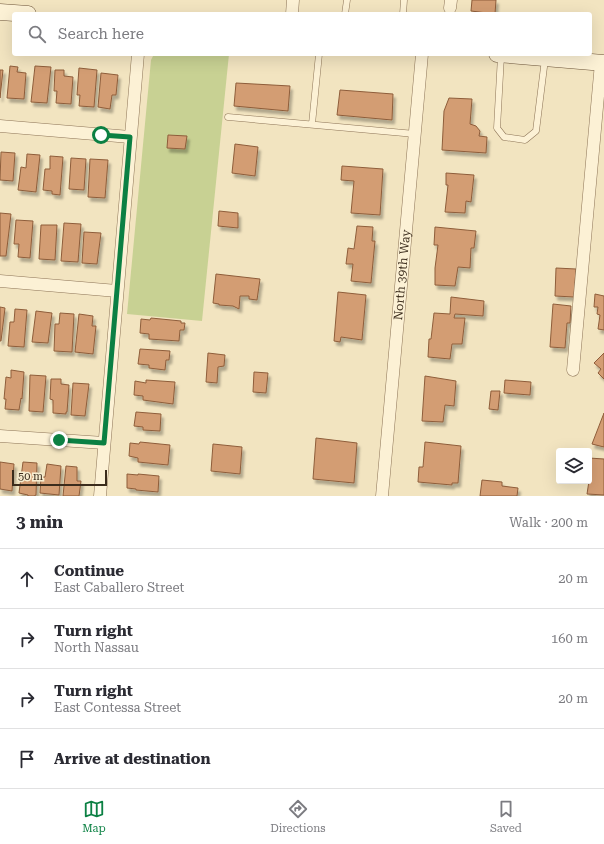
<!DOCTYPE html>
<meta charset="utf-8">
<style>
:root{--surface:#fff;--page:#f2f2f3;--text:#2b2b33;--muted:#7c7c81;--line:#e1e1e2;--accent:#0b8043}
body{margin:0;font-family:"Roboto Serif",serif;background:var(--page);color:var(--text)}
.controls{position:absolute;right:12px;bottom:12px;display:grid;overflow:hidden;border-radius:4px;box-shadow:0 4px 16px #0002}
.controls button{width:36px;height:36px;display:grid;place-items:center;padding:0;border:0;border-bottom:1px solid var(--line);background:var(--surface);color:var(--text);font:20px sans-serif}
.scale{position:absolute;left:12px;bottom:10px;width:95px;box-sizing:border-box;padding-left:4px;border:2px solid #3b2c1c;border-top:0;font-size:11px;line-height:14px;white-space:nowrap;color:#3b2c1c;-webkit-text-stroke:3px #f8eed1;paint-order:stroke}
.stop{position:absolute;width:12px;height:12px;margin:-9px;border:3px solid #0b8043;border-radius:50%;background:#fff}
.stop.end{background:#0b8043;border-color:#fff;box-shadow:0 1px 4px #0008}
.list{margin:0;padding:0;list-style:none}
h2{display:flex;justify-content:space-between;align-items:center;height:52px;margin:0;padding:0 16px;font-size:17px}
h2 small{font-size:13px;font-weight:400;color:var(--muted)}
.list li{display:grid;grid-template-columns:26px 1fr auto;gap:12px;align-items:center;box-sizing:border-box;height:60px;padding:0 16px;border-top:1px solid var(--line)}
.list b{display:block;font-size:15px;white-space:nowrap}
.list p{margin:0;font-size:13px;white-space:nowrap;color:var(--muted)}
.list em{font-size:13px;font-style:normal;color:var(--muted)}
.icon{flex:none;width:22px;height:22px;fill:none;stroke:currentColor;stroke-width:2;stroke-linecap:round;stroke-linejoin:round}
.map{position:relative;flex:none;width:604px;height:496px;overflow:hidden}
.search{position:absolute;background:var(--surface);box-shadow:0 4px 16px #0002;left:12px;right:12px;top:12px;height:44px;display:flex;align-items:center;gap:10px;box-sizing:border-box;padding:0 14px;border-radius:4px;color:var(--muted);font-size:15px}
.sheet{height:292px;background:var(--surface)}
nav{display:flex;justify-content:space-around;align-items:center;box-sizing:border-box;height:56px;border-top:1px solid var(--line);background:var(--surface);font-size:11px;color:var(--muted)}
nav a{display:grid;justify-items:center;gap:2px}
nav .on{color:var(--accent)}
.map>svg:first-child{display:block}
.green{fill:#c8d193}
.building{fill:#d39d73;stroke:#8e5d3a;filter:url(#shadow)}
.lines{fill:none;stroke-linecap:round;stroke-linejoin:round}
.service-casing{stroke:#8d7457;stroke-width:7}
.minor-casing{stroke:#8d7457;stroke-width:13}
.secondary-casing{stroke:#6e553a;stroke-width:17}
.service{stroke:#fcf1d5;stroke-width:6}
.minor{stroke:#fcf1d5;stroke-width:12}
.secondary{stroke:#fcf1d5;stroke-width:16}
.route{stroke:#0b8043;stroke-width:5}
.labels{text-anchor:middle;stroke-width:3;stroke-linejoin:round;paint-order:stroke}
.street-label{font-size:12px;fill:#3b2c1c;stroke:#f8eed1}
</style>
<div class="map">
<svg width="604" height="496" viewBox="0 0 604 496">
<defs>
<filter id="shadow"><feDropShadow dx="2.5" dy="4" stdDeviation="1" flood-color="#0004"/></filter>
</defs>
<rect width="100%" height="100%" fill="#f2e4c0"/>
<path class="green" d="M154,54H229L202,321L127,314L151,60Z"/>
<path class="building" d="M472,0H496L495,14L471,11Z
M10,66L18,67L17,72L26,73L24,99L7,98Z
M35,66L51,67L47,103L31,102Z
M79,68L97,70L94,107L79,106L80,95H77Z
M0,70H3L0,98Z
M55,70H64V76L73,77L71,104L56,103L57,91H54Z
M101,73L118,75L116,95H112L110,109L98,107Z
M236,83L290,86L288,111L234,106Z
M340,90L393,94L392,120L337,115Z
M449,98L472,99L470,124L476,126L480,131L479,136L487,137L486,153L442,150L444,111Z
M168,135L187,136L185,149L167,148Z
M235,144L258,147L255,176L232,173Z
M1,152L15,153L13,181L0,180Z
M27,154L40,155L36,192L18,190L21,167L26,168Z
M50,156L63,157L60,195L52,194V191L43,190L45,169H50Z
M71,158L86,159L84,190L69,189Z
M90,159L108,160L105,198L88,197Z
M342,166L383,169L380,215L351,213L354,181L341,180Z
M446,173L474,175L471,202L466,201L465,213L445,212L448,185H446Z
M219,211L238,213V228L218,226Z
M0,213L11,214L6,256H0Z
M16,220L33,221L30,258L18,257L19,244H14Z
M64,223L81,224L78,262L61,261Z
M41,225H57L55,260L39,259Z
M357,226L373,227L372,241H375L371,283L351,281L353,264H346L348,248L354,249Z
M435,227L476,231L474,248H471L470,268L458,267L455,286L435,285V268L438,245H434Z
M84,232L101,233L97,264L82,263Z
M556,268L576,269L574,297L555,296Z
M216,274L260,279L257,300L249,299V296H240L239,309L233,306L219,305V304L213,303Z
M338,292L366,295L362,340L341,337L340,342L334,341Z
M595,294L604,296V330L598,329L600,315L597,314L598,307H594Z
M451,297L484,301L483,316L455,314L454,318H465L462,344H452L450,359L428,357L429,339H431L434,313L450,314Z
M553,304L571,306L570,323H567L565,348L550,347Z
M0,307L5,308L1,341H0Z
M15,309L27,310L24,347L8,346L10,322H14Z
M36,311L52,313L48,343L32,342Z
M60,313L74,314L72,352L54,351L55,324H59Z
M79,314L93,316L92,326H96L93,354L75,352Z
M151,318L181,321V323H185L184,330H180L179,341L149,339V334L140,333L141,319L150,320Z
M140,349L170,351L169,360H166L165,370L149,368V365L138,364Z
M208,353L225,355L224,366L218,367L217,383L206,382Z
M604,353V379L598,373L601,369L594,363Z
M11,370L24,372L22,399L21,398L19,410L5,409L6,399H4L6,377L11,378Z
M254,372L268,373L266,393L253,392Z
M30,375L46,376L43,412L29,411Z
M425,376L456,381L454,406L445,405L443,422L422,421Z
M51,379H61V384L69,385L67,412H66V414L53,413V400L50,399Z
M146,380L175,382L173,404L143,400V396L134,395L135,381L146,383Z
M505,380L531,382L530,395L504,393Z
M73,383L89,384L85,416L71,415Z
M491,391H500L498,410L489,409Z
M136,412L161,414L160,431L143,430V427L134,426Z
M604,413V447L592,444Z
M316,438L357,443L354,483L313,479Z
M140,442L170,445L168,465L138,462V458L129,456L130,443L139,444Z
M425,442L461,446L458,483H452V485L418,482L419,467H423Z
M213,444L242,447L240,474L211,471Z
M589,458L604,459V495L587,494L589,481Z
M0,462L14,464L12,491L0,489Z
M23,462L37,463L36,495L34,496H28V495L19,493Z
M47,464L61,466L59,495L40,493L41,477H45Z
M66,466L77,467V481H81L79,496H63Z
M127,474L138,475V474L159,476L158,492L136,490V489L127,488Z
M482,480L502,482V486L518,488L517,496H480Z"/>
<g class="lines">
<g class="service-casing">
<path id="service" d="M345,14L347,0
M403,14L404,0
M501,56L497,128L504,137L525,140L536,131L545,59
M228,117L415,134
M312,124L319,54"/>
</g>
<g class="minor-casing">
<g id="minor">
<path d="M450,8L451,0"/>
<path d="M292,14L293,0"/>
<path d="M0,126L130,137"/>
<path d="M0,281L117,291"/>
<path d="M573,370L601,63"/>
<path d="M0,436L104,443"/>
<path d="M100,496L138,54"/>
<path id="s1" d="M382,496L422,54"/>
</g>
</g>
<g class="secondary-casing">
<path id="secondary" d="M0,12L28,14
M497,54L604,63"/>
</g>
<use href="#service" class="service"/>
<use href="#minor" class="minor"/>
<use href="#secondary" class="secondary"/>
</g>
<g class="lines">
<path class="route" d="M59,440L104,443L130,137L101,135"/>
</g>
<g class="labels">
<g class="street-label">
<text dy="4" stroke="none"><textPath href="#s1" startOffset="222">North 39th Way</textPath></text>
</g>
</g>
</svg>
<div class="controls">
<button><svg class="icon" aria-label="layers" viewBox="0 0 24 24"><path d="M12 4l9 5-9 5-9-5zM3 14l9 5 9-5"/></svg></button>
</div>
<div class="scale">50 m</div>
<div class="stop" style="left:101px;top:135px"></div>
<div class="stop end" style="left:59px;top:440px"></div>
<div class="search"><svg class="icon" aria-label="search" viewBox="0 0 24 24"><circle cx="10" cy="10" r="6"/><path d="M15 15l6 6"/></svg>Search here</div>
</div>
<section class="sheet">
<h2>3 min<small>Walk · 200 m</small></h2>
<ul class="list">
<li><svg class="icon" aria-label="ahead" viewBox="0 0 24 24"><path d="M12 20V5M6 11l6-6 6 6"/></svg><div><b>Continue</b><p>East Caballero Street</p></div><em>20 m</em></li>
<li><svg class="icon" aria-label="right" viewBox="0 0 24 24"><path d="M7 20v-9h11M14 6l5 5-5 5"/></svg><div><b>Turn right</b><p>North Nassau</p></div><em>160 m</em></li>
<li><svg class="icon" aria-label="right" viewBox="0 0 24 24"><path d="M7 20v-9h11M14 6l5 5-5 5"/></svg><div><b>Turn right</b><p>East Contessa Street</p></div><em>20 m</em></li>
<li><svg class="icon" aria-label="arrive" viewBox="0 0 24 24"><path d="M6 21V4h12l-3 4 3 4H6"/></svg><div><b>Arrive at destination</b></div></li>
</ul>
</section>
<nav>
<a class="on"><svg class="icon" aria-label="map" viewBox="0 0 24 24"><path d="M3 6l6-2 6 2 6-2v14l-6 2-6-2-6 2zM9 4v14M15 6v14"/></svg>Map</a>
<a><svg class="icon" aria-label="directions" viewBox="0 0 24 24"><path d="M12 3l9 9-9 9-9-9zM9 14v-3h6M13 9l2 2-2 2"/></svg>Directions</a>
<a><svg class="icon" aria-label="saved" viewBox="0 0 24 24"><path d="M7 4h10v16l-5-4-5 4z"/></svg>Saved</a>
</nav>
